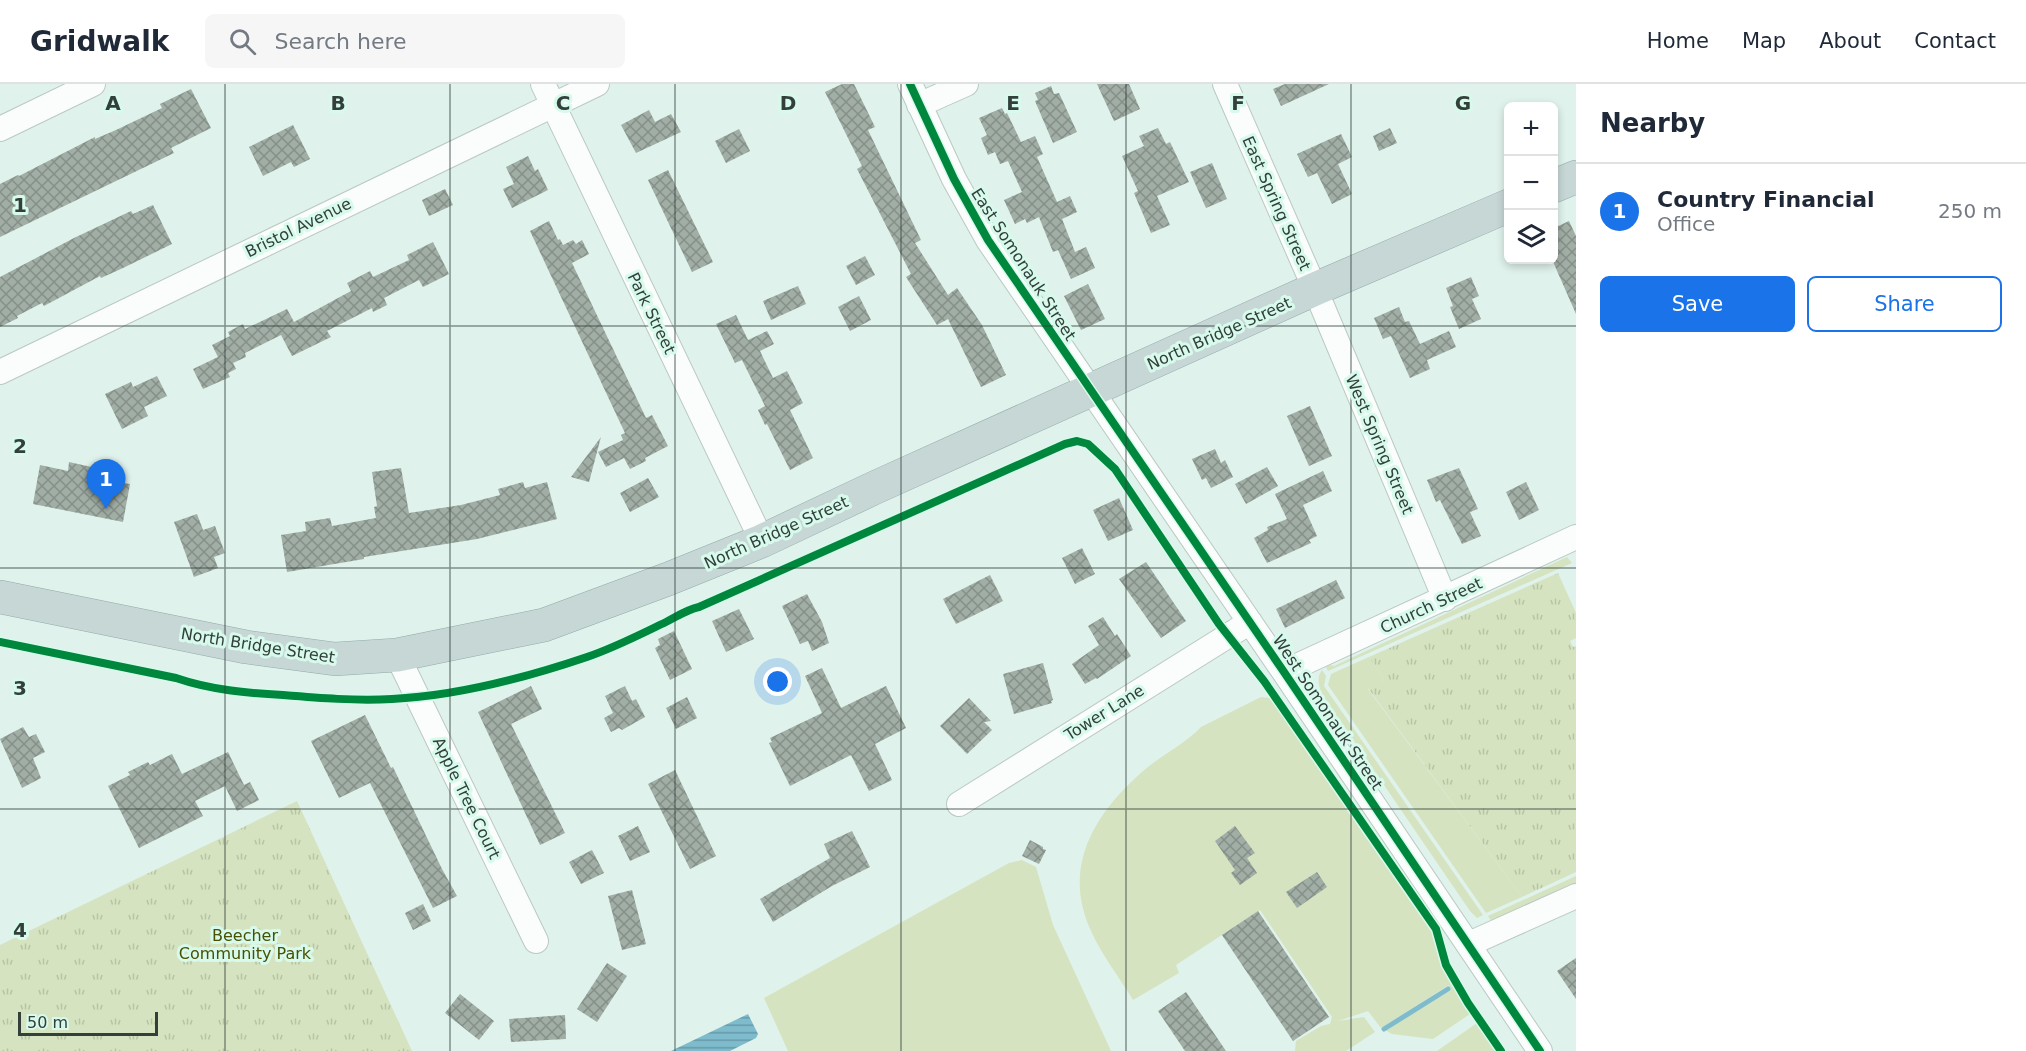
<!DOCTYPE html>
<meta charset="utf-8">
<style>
:root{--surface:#fff;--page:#f6f6f7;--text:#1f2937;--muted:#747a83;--line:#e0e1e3;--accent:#1a73e8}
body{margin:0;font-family:"DejaVu Sans",sans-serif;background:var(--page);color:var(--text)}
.controls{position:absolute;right:18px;top:18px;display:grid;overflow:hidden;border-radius:9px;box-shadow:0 3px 9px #0003}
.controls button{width:54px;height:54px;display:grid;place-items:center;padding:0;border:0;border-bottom:2px solid var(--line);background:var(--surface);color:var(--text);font:30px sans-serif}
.scale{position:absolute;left:18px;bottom:15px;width:140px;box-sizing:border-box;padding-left:6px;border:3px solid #323f3a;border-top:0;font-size:16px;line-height:21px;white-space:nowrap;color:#323f3a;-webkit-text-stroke:4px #d7faec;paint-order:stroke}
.you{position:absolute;left:778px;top:598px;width:21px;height:21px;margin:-15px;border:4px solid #fff;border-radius:50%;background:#1a73e8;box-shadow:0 0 0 9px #1a73e833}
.badge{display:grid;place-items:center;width:39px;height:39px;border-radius:50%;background:var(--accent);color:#fff;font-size:20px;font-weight:700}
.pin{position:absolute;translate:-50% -50px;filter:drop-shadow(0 2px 3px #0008)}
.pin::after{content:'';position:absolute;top:32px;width:21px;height:18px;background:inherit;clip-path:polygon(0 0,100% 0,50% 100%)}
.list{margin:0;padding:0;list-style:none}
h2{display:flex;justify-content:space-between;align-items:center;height:78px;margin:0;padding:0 24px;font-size:26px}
h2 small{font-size:20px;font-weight:400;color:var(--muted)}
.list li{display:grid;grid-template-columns:39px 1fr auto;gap:18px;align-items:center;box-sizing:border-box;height:96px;padding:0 24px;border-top:2px solid var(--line)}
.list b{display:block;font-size:22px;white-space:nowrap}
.list p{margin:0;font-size:20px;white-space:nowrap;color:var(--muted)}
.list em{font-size:20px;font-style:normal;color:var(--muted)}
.actions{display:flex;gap:12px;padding:18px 24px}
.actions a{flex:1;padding:14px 0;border:2px solid var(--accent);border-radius:9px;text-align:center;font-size:21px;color:var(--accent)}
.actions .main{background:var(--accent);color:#fff}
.icon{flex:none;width:33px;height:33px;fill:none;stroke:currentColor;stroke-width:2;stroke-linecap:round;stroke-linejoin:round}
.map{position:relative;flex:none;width:1576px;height:967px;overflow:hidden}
header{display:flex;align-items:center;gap:36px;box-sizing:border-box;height:84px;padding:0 30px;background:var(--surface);border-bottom:2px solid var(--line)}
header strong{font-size:28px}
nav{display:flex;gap:33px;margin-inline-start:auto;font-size:21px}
.search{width:420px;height:54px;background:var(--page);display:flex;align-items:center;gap:15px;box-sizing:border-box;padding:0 21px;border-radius:9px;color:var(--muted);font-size:22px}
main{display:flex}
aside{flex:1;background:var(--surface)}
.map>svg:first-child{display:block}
.green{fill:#d5e3c0}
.park{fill:url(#park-tufts)}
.water{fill:url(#water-rules)}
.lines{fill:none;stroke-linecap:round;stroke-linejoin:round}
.stream{stroke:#7ebbcc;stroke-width:5}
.building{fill:url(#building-cross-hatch)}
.minor-casing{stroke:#bac9c3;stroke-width:26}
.highway-casing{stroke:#93aba8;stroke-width:34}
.minor{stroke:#fafdfc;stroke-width:24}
.highway{stroke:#c6d7d6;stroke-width:33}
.cycleway-casing{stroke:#d7faec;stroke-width:11}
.cycleway{stroke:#00873e;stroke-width:8}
.grid{fill:none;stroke:#323f3a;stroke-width:1.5;stroke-opacity:0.55}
.labels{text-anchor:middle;stroke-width:6;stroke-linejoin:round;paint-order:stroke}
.street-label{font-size:16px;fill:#323f3a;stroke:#d7faec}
.park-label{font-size:16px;fill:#495100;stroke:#d7faec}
.grid-label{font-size:20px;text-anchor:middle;font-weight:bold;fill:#323f3a;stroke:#d7faec;stroke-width:6;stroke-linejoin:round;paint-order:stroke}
</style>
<header>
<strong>Gridwalk</strong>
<div class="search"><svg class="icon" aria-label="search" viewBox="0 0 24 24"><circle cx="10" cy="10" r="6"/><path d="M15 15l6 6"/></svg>Search here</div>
<nav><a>Home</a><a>Map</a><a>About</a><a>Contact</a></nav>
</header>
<main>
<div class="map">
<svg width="1576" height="967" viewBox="0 0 1576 967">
<defs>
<pattern id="park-tufts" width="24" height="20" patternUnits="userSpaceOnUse" patternTransform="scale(1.5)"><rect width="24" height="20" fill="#d5e3c0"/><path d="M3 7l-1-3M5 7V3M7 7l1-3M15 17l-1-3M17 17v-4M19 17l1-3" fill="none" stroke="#b7c4a6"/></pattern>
<pattern id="water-rules" width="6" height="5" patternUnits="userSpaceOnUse" patternTransform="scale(1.5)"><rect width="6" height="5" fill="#7ebbcc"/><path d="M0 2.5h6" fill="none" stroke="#6899a7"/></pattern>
<pattern id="building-cross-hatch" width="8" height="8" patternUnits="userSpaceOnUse" patternTransform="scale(1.5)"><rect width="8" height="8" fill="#a1aea6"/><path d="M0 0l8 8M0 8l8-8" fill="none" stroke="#848f88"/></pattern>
</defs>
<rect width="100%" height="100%" fill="#dff2eb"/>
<path class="green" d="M1567,473L1572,479L1328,587L1326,583L1330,581L1334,582Z
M1369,573L1384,596L1368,605L1522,813L1486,829L1328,601L1331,590Z
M1322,586L1326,592L1324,602L1483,831L1477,834L1470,827L1326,616C1320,607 1315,595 1322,586Z
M1261,613L1271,614L1281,627L1435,852C1441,882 1454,905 1470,930L1433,955L1392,950L1385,946L1451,906L1449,901L1381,944L1368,927L1338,937L1364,933L1375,948L1346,967H1295L1296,957L1321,942L1330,940L1332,933L1260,826L1176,881L1179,889L1133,916C1120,894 1103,873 1092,849C1061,785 1093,731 1142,688C1161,671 1184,661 1201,643Z
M1022,776L1036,783L1053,841L1111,967H788L764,914L1009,779Z
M1576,792V800L1570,801L1563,807L1492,838L1488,832Z
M1477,939L1496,967H1437Z"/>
<path class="park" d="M1558,489L1576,529V554L1570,557L1573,563L1576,562V788L1522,813L1368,604L1384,596L1369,573Z
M297,717L412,967H0V861Z"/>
<path class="water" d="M748,930L758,950L756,954L730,967H671Z"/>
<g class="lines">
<path class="stream" d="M1384,945L1448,905"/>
</g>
<path class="building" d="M842,0H854L875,43L868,46L921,156L915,159L948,211L957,204L982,241L1006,291L981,303L948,235L937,241L906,193L911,190L857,85L862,82L825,8Z
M1097,0H1129L1140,25L1114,37Z
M1285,0H1329L1281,22L1273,5Z
M1051,2L1054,10L1059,9L1077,48L1053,59L1035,17L1038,16L1035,9Z
M191,5L211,44L171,64L174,69L0,153V100L18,91L19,92L95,53V55L116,46L162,24L160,20Z
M1002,24L1005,30L1007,29L1021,58L1035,52L1043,70L1037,73L1057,118L1070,112L1077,128L1062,135L1075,168L1086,163L1095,184L1071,195L1058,166L1053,168L1039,133L1027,139L1025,135L1015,140L1004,116L1022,108L1008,77L1000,80L995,68L988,71L981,54L987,51L979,34Z
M649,26L655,38L671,30L681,48L636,69L621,41Z
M293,41L310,75L294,83L291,78L263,92L249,63Z
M1158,44L1166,60L1170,58L1189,98L1157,112L1170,141L1151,149L1134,109L1138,107L1122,72L1144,62L1139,52Z
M1390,44L1397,59L1379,67L1373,52Z
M739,45L750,67L726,79L715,57Z
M1341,50L1352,73L1338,80L1352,110L1332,120L1317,89L1308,93L1297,70Z
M528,72L535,87L538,85L548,106L512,124L503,105L514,100L506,83Z
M1212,79L1227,115L1206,124L1190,88Z
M668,86L713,178L692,188L648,96Z
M445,105L453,121L429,132L422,116Z
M153,121L172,160L123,184L101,194L100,192L44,222L42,219L17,232L18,234L0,243V193L74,154L131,127L133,130Z
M549,137L558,156L560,155L563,161L573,156L576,160L582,156L589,170L572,179L646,334L652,331L668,362L645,374L646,377L630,385L624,374L606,383L598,368L623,356L621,351L625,349L530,147Z
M1569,137L1576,152V230L1554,180V144Z
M433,158L449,190L423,203L419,196L384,214L387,221L373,228L372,224L327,247L331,253L292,272L281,251L245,269L246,273L233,279L236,285L228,289L230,293L203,305L193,285L218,273L212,261L230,252L228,248L243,240L245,245L287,225L294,238L351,207L347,199L370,187L373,193L409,176L407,171Z
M865,172L875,191L856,201L846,182Z
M1471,193L1479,212L1472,215L1481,235L1459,245L1450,223L1453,222L1446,204Z
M1088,200L1105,235L1081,246L1064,212Z
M798,202L806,220L771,236L763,217Z
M859,212L871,236L850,247L838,223Z
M1399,223L1405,238L1409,237L1420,260L1449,247L1456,263L1427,276L1430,285L1410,294L1391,252L1383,255L1374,234Z
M736,231L748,256L767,247L774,260L760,267L773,294L787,287L803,319L790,326L813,374L790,386L767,340L765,341L758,326L765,322L742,276L735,279L716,240Z
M157,292L167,312L144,323L148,332L122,345L105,310L131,298L133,303Z
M1310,322L1332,372L1309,382L1287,332Z
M601,353L589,398L571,393Z
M1215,365L1221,379L1225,376L1233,393L1211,404L1206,394L1202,396L1192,375Z
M69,378L105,386L103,395L130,400L123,438L33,420L40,381L68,387Z
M1267,383L1278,402L1246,420L1235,400Z
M401,384L409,429L461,421L500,411L498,405L523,398L525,404L547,398L557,435L477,455L364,473V475L287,488L281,451L306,447L305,438L330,434L332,442L376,434L374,423L377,422L372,388Z
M1459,384L1478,425L1470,428L1481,452L1462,460L1440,416L1436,418L1427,396Z
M1323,387L1332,407L1303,421L1317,452L1309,456L1311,459L1267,479L1254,454L1268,446L1267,443L1287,435L1275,410Z
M648,394L659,413L630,428L620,409Z
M1526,398L1539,426L1519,436L1506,408Z
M1119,414L1133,446L1108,457L1093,426Z
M197,430L203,446L215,442L225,469L214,473L218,484L194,493L174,438Z
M1082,464L1095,490L1075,500L1062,474Z
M1146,478L1186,537L1161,554L1119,495Z
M990,491L1003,517L956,540L943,515Z
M1336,496L1345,514L1285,544L1276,525Z
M807,510L822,538L829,559L812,567L808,557L800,560L782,522Z
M739,525L754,555L726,568L712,537Z
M1103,533L1115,552L1117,550L1131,572L1097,595L1096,594L1085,600L1072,580L1099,561L1088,542Z
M674,547L692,585L670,596L655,564L660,561L658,555Z
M1043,579L1053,616L1051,617L1052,619L1014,630L1003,590Z
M822,584L841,624L886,602L906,644L875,660L892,696L869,707L851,671L790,702L769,659L772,658L770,654L822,629L805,592Z
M531,602L542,625L511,640L565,749L540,761L478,628Z
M625,602L632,617L636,615L645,633L622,646L619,644L611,648L604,634L613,629L605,612Z
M687,613L697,634L676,645L666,624Z
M969,614L991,637L984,638L992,646L967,670L940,642Z
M365,631L391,684L393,683L442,785L457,812L433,824L370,699L339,714L311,657Z
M23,643L29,653L36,650L45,668L33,674L41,694L22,704L0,655Z
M228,668L244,701L250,698L259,716L237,727L225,702L195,717L203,732L139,764L108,702L130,691L128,688L148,678L150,681L172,670L182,690Z
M675,686L716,772L690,785L648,700Z
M638,742L650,768L630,777L618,752Z
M1235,742L1255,769L1247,774L1257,789L1240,801L1231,789L1235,786L1215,757Z
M852,747L870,783L832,802L773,838L760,815L830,774L824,760Z
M1030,756L1043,763V765L1046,766L1039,780L1022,772Z
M592,766L604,789L581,800L569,778Z
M1317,788L1327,803L1297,824L1286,808Z
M632,806L646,860L622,866L608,812Z
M423,820L431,837L413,846L405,829Z
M1258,827L1329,933L1293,957L1222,851Z
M1576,874V915L1557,887Z
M607,879L627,892L597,938L577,925Z
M1186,908L1226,967H1185L1158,927Z
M460,910L494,937L479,956L445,929Z
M565,931L566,955L511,958L509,935Z"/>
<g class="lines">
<g class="minor-casing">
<path id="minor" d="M543,0L762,457
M910,0L954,95L988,156L1284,588L1540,967
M1225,0L1315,205L1445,515
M919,21L966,0
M0,45L93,0
M0,288L597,0
M397,571L536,857
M1284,588L1576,453
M959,720L1250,538
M1469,860L1576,812"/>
</g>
<g class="highway-casing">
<path id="highway" d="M1554,102L1576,93
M0,513L246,563L335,575L397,571L544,541L668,495L762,457L874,404L1315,205L1508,122"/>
</g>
<use href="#minor" class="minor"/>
<use href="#highway" class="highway"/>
<g class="cycleway-casing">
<path id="cycleway" d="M910,0L954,95L988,156L1284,588L1540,967
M0,558L176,594C211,606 247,609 283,611C319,614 356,617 392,615C458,612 525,594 587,573C614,564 641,550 666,538C678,532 686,526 699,523L1065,360L1077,357L1088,360L1115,385L1219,540L1264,597L1436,845L1446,881L1468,919L1501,967"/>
</g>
<use href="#cycleway" class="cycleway"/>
</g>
<path class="grid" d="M225,0V967M450,0V967M675,0V967M901,0V967M1126,0V967M1351,0V967M0,242H1576M0,484H1576M0,725H1576"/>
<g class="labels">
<g class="street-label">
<text transform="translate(1277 119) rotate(66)" y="6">East Spring Street</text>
<text transform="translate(298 143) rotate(-26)" y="6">Bristol Avenue</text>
<text transform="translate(1024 180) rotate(57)" y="6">East Somonauk Street</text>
<text transform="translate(652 229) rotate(64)" y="6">Park Street</text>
<text transform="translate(1219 249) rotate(-24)" y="6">North Bridge Street</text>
<text transform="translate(1380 360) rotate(67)" y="6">West Spring Street</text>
<text transform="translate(776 448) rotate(-24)" y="6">North Bridge Street</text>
<text transform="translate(1431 521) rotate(-25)" y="6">Church Street</text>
<text transform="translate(258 561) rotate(9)" y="6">North Bridge Street</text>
<text transform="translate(1104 628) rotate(-32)" y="6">Tower Lane</text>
<text transform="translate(1328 628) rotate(56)" y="6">West Somonauk Street</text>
<text transform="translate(467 714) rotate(64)" y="6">Apple Tree Court</text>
</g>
<g class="park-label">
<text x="245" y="857">Beecher<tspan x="245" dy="18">Community Park</tspan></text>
</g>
</g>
<g class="grid-label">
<text x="113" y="26">A</text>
<text x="338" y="26">B</text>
<text x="563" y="26">C</text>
<text x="788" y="26">D</text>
<text x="1013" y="26">E</text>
<text x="1238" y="26">F</text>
<text x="1463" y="26">G</text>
<text x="20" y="128">1</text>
<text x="20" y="369">2</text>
<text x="20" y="611">3</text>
<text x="20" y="853">4</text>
</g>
</svg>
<div class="controls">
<button>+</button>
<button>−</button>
<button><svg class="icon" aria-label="layers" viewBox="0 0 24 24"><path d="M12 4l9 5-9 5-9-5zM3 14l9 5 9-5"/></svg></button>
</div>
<div class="scale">50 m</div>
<div class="you"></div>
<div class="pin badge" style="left:106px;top:425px">1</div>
</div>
<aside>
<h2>Nearby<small></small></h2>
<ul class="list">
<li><span class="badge">1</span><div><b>Country Financial</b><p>Office</p></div><em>250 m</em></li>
</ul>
<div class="actions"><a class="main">Save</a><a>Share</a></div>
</aside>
</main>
